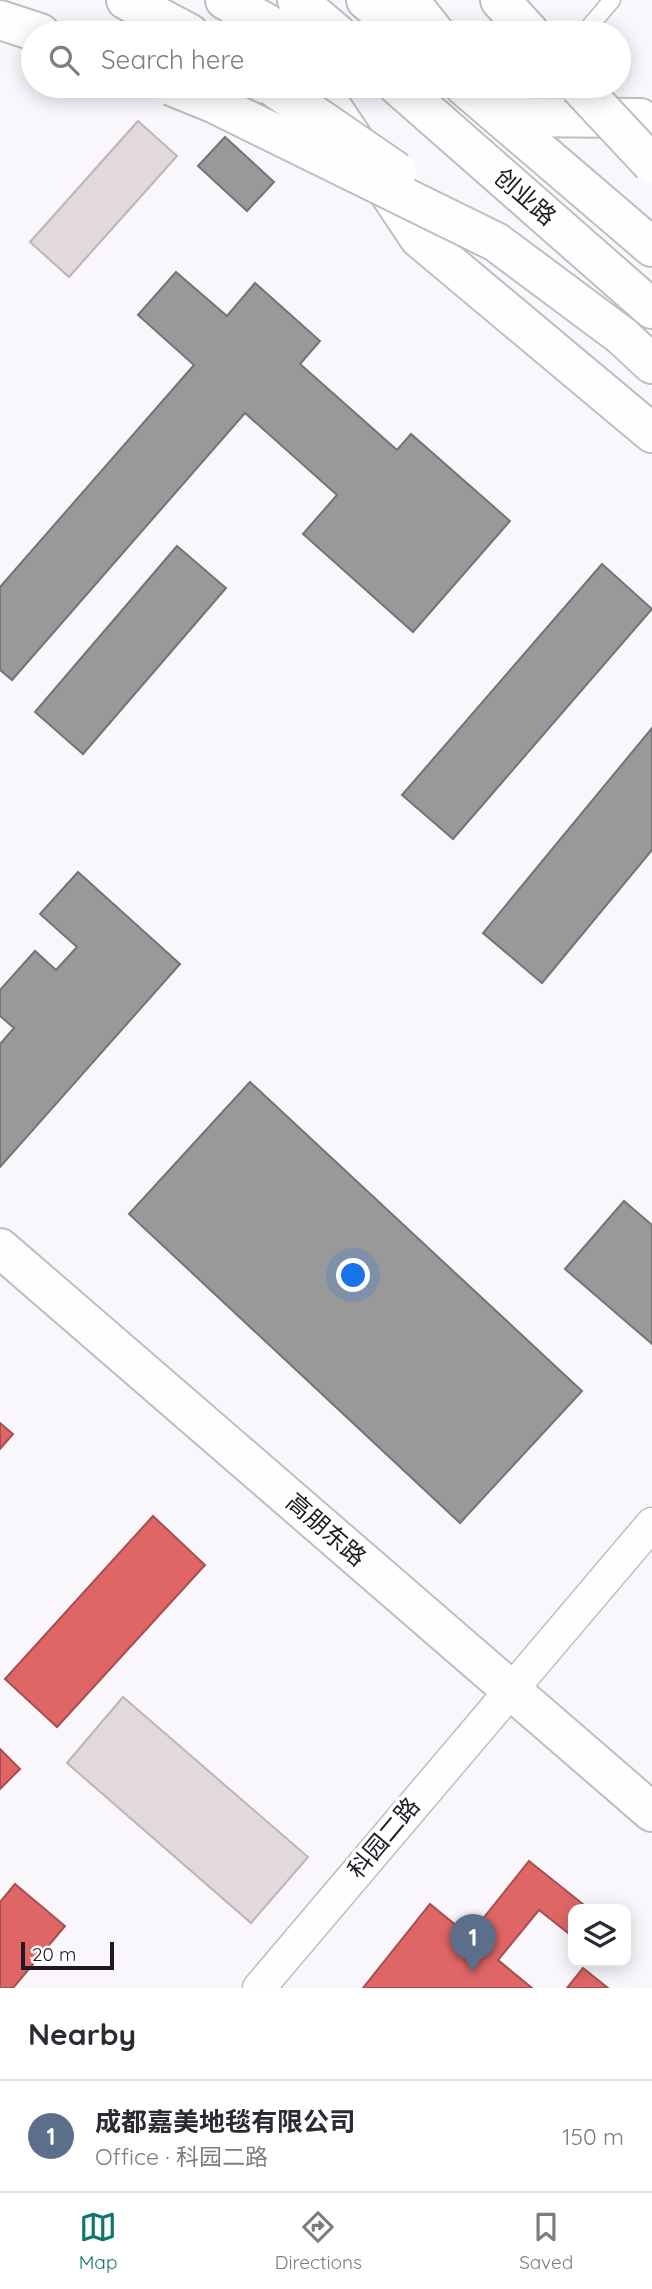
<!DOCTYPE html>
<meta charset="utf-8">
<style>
:root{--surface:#fff;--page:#f7f7f7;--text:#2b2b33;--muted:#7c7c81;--line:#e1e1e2;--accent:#0f766e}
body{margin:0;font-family:Quicksand,"Noto Sans SC",sans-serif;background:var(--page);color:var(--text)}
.controls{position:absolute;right:21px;bottom:21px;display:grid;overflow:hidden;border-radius:14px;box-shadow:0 4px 18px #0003}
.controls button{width:63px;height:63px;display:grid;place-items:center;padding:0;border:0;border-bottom:2px solid var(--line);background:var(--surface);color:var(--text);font:35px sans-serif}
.scale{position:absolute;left:21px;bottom:18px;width:93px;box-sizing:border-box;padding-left:7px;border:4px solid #201923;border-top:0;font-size:19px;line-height:24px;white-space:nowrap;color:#201923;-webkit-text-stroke:5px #fff;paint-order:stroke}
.you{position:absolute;left:354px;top:1276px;width:24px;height:24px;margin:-18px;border:5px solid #fff;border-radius:50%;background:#1a73e8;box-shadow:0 0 0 10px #1a73e833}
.badge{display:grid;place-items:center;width:46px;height:46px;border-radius:50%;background:var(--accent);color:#fff;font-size:23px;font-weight:700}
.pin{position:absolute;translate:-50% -58px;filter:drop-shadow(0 2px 4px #0008)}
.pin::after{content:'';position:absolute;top:37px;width:24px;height:21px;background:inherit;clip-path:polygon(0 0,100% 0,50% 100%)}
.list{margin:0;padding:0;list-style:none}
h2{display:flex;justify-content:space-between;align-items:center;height:91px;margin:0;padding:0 28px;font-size:30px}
h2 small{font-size:23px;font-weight:400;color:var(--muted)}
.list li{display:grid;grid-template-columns:46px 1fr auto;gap:21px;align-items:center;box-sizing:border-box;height:112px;padding:0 28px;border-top:2px solid var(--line)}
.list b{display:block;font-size:26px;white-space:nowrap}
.list p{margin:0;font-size:23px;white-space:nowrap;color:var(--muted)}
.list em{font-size:23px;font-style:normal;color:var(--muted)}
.icon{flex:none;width:38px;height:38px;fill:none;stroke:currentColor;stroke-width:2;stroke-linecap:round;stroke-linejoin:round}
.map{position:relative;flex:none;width:652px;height:1988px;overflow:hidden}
.search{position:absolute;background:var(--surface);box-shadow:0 4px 18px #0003;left:21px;right:21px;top:21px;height:77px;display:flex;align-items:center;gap:18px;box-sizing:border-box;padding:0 24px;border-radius:38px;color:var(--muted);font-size:26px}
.sheet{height:203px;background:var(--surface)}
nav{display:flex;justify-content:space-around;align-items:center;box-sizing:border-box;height:98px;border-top:2px solid var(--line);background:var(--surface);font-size:19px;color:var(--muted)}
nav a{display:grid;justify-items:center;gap:4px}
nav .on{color:var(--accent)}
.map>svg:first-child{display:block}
.shops{fill:#e06666;stroke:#a64f52;stroke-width:2}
.industry{fill:#999;stroke:#757376;stroke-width:2}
.building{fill:#e2d9db;stroke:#bcb4b6;stroke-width:2}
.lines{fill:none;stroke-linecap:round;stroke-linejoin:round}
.service-casing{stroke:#c0bcc2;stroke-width:19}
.minor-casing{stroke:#c0bcc2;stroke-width:35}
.tertiary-casing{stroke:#c0bcc2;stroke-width:42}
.secondary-casing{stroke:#c0bcc2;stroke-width:42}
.primary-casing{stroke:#c0bcc2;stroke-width:42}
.trunk-casing{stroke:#c0bcc2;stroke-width:42}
.service{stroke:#fefeff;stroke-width:16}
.minor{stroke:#fefeff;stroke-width:32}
.tertiary{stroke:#fefeff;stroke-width:38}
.secondary{stroke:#fefeff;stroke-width:38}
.primary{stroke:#fefeff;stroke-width:38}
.trunk{stroke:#fefeff;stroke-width:38}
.trunk-bridge-casing{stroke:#c0bcc2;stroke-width:42;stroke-linecap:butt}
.trunk-bridge{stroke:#fefeff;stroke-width:38}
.labels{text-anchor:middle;stroke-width:7;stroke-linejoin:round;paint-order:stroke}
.street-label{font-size:24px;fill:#201923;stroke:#fff}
</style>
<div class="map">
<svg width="652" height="1988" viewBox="0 0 652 1988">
<rect width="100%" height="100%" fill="#faf7fc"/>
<path class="shops" d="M0,1423L13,1434L0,1449Z
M153,1516L205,1565L57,1727L5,1679Z
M0,1749L20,1769L0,1789Z
M529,1861L589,1909H573V1937L539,1910L498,1960L532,1988H363L430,1904L469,1936Z
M15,1884L65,1926L13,1988H0V1902Z
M583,1968L608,1988H567Z"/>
<path class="industry" d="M225,137L274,182L247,211L198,166Z
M176,272L227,316L255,283L320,341L300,364L397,450L411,434L510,521L413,632L303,534L337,495L245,413L12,680L0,670V587L194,365L138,315Z
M177,546L226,588L83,754L35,712Z
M602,564L652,609L453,839L402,795Z
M652,728V850L542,983L483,933Z
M78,872L180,964L0,1167V1044L14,1028L0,1016V990L35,951L56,970L77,947L40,914Z
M250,1082L582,1391L460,1523L129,1214Z
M624,1201L652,1225V1344L565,1269Z"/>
<path class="building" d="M138,121L177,156L69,277L30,242Z
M123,1697L308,1857L251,1923L67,1763Z"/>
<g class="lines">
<g class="service-casing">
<path id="service" d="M584,33L612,0
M506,111L532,86"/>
</g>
<g class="minor-casing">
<path id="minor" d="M259,1988L652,1524"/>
</g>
<g class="tertiary-casing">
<path id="tertiary" d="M225,0L284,33
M318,86L419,238L652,433
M501,117L640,118L652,129
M0,1248L652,1812"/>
</g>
<g class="secondary-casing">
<path id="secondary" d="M409,0L435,33
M281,29L290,33"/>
</g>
<g class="primary-casing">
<path id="primary" d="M297,0L336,33
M366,0L404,33
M398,86L652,309
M464,86L652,247"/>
</g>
<g class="trunk-casing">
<path id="trunk" d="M126,0L189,33
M500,0L530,33
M0,20L40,33
M622,336L652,364"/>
</g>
<use href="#service" class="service"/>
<use href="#minor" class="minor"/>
<use href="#tertiary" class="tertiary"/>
<use href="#secondary" class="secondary"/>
<use href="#primary" class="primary"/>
<use href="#trunk" class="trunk"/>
<g class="trunk-bridge-casing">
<path id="trunk-bridge" d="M171,86L213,103L496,242L622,336
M272,86L397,172
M579,86L652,164"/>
</g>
<use href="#trunk-bridge" class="trunk-bridge"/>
</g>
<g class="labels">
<g class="street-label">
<text transform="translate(525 197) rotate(41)" y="8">创业路</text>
<text transform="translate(326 1530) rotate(41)" y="8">高朋东路</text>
<text transform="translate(384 1838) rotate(-50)" y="8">科园二路</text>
</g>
</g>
</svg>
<div class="controls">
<button><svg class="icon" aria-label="layers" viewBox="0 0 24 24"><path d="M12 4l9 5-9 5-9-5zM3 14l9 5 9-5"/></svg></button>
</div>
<div class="scale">20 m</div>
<div class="you"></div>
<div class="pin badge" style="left:473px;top:1972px;background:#5c6f8a">1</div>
<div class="search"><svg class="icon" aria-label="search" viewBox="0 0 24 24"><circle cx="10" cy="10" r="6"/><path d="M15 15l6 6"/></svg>Search here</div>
</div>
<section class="sheet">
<h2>Nearby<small></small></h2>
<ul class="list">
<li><span class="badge" style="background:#5c6f8a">1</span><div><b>成都嘉美地毯有限公司</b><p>Office · 科园二路</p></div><em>150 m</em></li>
</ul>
</section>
<nav>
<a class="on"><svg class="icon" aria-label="map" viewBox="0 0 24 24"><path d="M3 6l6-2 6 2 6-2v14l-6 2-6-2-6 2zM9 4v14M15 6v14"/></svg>Map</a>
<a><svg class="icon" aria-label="directions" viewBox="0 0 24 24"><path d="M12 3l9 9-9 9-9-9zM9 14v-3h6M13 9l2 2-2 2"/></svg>Directions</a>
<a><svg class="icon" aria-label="saved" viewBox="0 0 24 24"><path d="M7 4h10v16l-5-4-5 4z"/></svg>Saved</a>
</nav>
